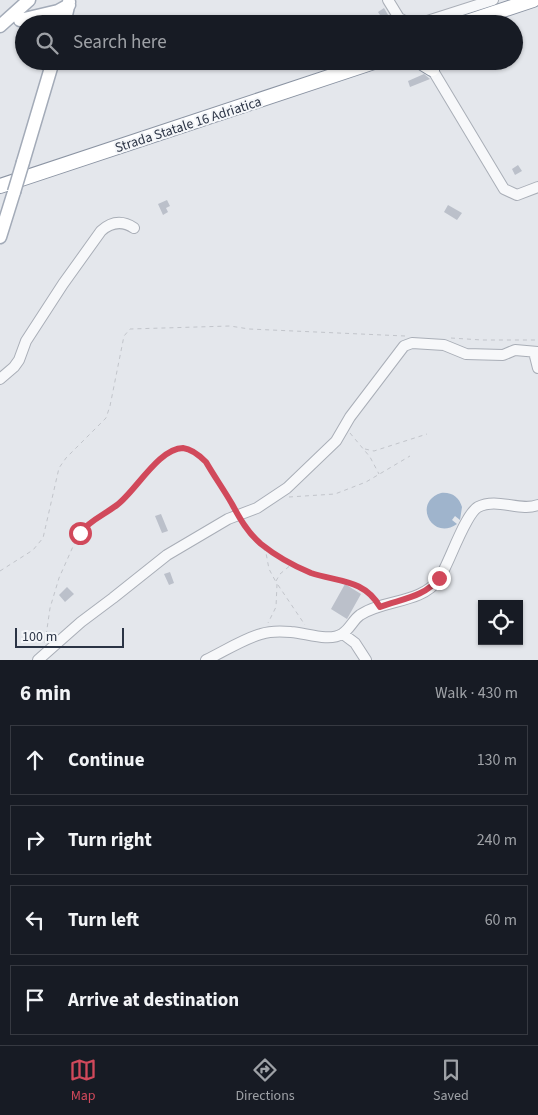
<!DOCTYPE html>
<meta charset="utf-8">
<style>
:root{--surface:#171b24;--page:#242831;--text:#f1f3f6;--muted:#9ea1a6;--line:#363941;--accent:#d1495b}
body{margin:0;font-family:"Source Sans 3",sans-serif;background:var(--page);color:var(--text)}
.controls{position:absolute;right:15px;bottom:15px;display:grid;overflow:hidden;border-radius:0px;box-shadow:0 1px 4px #0004}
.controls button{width:45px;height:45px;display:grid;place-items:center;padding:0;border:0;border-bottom:1px solid var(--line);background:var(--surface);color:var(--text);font:25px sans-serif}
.scale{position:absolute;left:15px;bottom:12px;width:109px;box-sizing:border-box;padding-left:5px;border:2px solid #2b3445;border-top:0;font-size:14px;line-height:18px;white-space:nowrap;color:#2b3445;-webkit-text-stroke:4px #f4f6f9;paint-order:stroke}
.stop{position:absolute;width:15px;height:15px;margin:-11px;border:4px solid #d1495b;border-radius:50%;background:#fff}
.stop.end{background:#d1495b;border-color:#fff;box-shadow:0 1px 5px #0008}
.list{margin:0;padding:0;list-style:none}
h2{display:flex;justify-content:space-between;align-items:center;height:65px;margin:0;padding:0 20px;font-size:21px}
h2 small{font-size:16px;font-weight:400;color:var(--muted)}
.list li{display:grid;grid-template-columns:32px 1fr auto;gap:15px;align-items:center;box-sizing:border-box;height:70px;margin:0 10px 10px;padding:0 10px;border:1px solid var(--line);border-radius:0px}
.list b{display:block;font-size:19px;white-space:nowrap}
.list em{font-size:16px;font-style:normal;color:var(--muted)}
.icon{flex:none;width:28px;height:28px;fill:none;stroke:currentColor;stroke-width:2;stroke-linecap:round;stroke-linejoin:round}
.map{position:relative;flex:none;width:538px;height:660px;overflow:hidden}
.search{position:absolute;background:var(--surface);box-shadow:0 1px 4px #0004;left:15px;right:15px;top:15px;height:55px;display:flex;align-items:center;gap:12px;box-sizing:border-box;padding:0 18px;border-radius:28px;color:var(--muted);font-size:19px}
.sheet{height:385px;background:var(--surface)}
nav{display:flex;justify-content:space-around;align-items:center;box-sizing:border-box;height:70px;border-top:1px solid var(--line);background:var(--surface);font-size:14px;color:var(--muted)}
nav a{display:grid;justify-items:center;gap:2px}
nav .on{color:var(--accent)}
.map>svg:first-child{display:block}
.water{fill:#9fb4cc}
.building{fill:#bbc0ca}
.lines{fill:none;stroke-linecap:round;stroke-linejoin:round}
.minor-casing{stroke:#a9aeb7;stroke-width:12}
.major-casing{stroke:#a3abb8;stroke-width:15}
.highway-casing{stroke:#8b94a3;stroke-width:16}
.path{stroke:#c2c5cb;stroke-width:1;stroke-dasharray:4 4;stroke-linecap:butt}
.minor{stroke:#f7f8fa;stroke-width:10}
.major{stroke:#fff;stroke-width:12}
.highway{stroke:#fff;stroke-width:14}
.major-bridge-casing{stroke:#a3abb8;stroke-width:15;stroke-linecap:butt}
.major-bridge{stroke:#fff;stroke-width:12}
.route{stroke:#d1495b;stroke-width:6}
.labels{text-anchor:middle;stroke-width:4;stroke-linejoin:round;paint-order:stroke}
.street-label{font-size:14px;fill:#2b3445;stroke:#f4f6f9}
</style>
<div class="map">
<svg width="538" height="660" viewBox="0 0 538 660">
<rect width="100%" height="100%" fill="#e4e7ec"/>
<path class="water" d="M441,493C452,492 459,497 462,507L460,520L455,516L452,520L457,524C432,542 412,502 441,493Z"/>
<path class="building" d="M384,8L391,20L386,24L378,12Z
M424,74L430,79L410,87L408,81Z
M518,165L522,171L515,175L512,169Z
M167,200L170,206L166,208L168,212L163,215L158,204Z
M448,205L462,213L457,220L444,212Z
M161,514L168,531L162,533L155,516Z
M170,572L174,583L169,585L164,574Z
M345,584L361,594L347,619L331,609Z
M67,587L74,594L65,602L59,595Z"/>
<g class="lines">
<g class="minor-casing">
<path id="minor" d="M388,0L399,18L410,24
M418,24L493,0
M432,69L504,189L517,195L538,187
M534,352L538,368
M0,379L14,367L19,360L26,341L63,284L101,231C111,222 122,220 134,228
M343,634L355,643L366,660
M38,660L81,622L113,598L167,555L228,519L257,508L287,488L336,441L350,417L404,346L412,343L444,345L466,354L503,355L515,350L538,352
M206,660C223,652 243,639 261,634C270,631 281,631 291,632C306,633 329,642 342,634C350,629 353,620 360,615C384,599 421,604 439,579C449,564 465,514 478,507C497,497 520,512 538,505"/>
</g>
<g class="major-casing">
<path id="major" d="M20,20L58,11L69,5
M64,24L69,2
M0,26L29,0
M23,162L53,61
M0,237L14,192"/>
</g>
<g class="highway-casing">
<path id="highway" d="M461,24L533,0
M419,61L432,69L435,61
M0,186L377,61"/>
</g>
<path class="path" d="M451,338L482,340H538
M350,433L370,457L379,474
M365,449L374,451L427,434
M289,497L335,494L366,482L410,456
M242,523L261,544L266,553L269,569L277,584L276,607L268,623
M262,545C277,555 292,566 310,572C332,581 357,579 375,598
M0,571L33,550L43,538L59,468L66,458L106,418L110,406L124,336L130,329L230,326L249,329L405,336
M276,581L280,574L292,564
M278,585L305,625
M45,643L50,608L59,578L79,533L86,524L117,505L164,456L175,450L184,448L199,455L206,462L234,509"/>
<use href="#minor" class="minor"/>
<use href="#major" class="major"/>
<use href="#highway" class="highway"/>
<g class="major-bridge-casing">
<path id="major-bridge" d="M14,192L23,162"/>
</g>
<use href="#major-bridge" class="major-bridge"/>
</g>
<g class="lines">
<path class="route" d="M80,533C90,520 104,515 117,505C135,492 159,448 183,448C192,449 200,456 206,462C214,476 224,490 232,504C240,519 248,533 261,544C276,556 294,566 311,573C338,582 364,579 380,607C401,599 425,597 439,578"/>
</g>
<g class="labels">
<g class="street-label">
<text transform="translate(188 124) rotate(-18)" y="5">Strada Statale 16 Adriatica</text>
</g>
</g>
</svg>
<div class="controls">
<button><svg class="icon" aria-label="locate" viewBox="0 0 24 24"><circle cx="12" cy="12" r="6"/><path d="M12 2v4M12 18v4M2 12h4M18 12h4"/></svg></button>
</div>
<div class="scale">100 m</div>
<div class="stop" style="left:80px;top:533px"></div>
<div class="stop end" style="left:439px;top:578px"></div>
<div class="search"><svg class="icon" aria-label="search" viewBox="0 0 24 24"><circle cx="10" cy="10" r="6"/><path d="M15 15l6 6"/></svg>Search here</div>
</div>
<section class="sheet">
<h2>6 min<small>Walk · 430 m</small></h2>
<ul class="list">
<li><svg class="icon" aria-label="ahead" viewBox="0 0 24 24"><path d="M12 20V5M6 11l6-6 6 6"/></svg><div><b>Continue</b></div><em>130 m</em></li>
<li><svg class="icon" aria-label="right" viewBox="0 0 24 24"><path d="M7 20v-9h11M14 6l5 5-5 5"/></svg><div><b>Turn right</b></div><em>240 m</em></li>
<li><svg class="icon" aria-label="left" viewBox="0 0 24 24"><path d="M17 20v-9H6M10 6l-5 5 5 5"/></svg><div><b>Turn left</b></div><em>60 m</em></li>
<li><svg class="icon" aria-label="arrive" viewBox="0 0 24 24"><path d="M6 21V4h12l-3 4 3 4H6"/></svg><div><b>Arrive at destination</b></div></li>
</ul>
</section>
<nav>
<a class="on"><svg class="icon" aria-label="map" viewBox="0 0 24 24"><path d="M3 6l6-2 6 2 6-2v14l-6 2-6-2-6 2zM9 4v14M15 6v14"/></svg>Map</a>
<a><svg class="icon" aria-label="directions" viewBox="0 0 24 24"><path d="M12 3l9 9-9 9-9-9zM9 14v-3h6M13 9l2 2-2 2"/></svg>Directions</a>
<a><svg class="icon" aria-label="saved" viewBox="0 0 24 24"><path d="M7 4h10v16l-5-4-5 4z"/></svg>Saved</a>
</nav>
